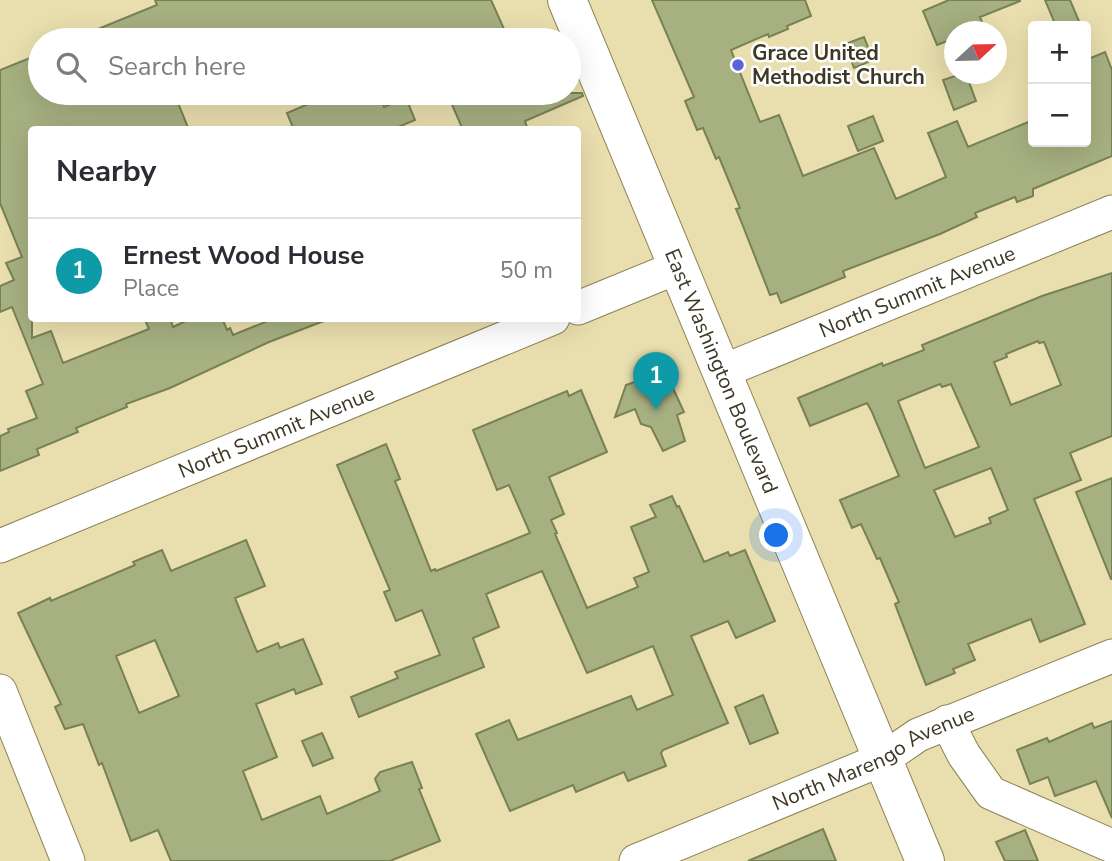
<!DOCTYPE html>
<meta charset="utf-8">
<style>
:root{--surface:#fff;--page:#f2f2f3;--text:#2b2b33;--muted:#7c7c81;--line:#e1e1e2;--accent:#0f766e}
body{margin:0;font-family:"Nunito Sans",sans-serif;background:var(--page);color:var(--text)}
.controls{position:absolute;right:21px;top:21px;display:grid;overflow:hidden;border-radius:7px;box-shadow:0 7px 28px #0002}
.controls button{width:63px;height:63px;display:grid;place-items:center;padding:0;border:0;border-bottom:2px solid var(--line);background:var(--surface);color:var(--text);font:35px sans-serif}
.compass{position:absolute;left:944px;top:21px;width:63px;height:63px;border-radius:50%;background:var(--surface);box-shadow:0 7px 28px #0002;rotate:68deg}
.you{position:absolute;left:777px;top:536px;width:24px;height:24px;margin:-18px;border:5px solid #fff;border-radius:50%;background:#1a73e8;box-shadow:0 0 0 10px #1a73e833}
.badge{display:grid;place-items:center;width:46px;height:46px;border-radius:50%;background:var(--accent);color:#fff;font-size:23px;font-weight:700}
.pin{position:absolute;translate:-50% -58px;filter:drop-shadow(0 2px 4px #0008)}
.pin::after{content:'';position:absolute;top:37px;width:24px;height:21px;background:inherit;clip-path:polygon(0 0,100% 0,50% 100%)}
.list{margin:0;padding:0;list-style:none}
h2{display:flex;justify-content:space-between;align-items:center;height:91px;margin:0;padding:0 28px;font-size:30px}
h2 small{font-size:23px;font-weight:400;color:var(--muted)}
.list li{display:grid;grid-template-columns:46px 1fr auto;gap:21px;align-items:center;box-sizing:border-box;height:105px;padding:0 28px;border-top:2px solid var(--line)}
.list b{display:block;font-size:26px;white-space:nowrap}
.list p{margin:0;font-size:23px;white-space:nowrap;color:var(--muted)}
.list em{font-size:23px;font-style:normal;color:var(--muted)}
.icon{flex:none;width:38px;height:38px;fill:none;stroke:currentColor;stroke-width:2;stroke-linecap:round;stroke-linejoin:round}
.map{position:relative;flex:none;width:1112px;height:861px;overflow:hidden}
.search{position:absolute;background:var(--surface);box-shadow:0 7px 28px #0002;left:28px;top:28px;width:553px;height:77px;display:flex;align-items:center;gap:18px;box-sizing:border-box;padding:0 24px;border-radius:38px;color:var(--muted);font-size:26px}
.panel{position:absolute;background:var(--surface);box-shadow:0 7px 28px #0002;left:28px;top:126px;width:553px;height:196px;border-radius:7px}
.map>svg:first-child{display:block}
.building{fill:#a6b081;stroke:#788154;stroke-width:2;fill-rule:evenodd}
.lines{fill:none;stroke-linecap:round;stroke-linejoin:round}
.minor-casing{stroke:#8d8355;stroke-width:35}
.major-casing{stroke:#8d8355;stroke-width:40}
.minor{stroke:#fff;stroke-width:33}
.major{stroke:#fff;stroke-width:38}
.poi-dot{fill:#5c61d9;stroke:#fefefe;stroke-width:2.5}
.labels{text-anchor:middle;stroke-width:5;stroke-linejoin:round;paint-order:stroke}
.poi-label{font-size:21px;font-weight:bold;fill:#3c3824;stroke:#fefefe;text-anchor:start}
.street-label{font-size:21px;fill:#3c3824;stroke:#fefefe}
</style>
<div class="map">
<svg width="1112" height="861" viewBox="0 0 1112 861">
<rect width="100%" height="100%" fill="#e9dead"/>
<path class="building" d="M155,0H491L509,40H71L157,5Z
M652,0H805L811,16L787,26L788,29L769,37L768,34L731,50L760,122L779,115L803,176L874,148L896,199L946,177L928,133L957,121L968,147L1033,120V142H1086V60L1105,52L1112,70V156L1033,189V196L1017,202L1015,197L975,213L977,217L940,234L843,271L845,277L781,303L777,293L770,295L743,226L736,209L740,208L719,157L716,159L703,128L697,130L685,101L694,97Z
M949,0H1020V1L980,17L986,32H955V38L937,45L923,11Z
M1045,0H1070L1081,26H1056Z
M864,37L873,60L854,68L845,44Z
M40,54V93H174L189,130L32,129V338L51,331L63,363L149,329L144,318H170L173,327L192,318H222L227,330L230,328L233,335L275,318L329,319L269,342L170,388L126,404L127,407L76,428L78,432L37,449L39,455L0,471V436L9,432L8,429L37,418L26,391L43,384L12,307L0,312V286L14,280L6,263L22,257L0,203V70Z
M961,74H966L976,101L954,110L943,80Z
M334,93H378L384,107L406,98L415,120L391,130H294L287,113Z
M447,93H492L496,101L517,93H582L583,96L525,121L528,130H463Z
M873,116L883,141L858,151L848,126Z
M1112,273V436L1070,453L1081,480L1034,499L1085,624L1040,642L1031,619L968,644L975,660L953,669L955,673L926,685L895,604L899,602L880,558L877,559L861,524L852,528L840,500L899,476L872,412L867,403L810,426L798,398L882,363L883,366L924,350L922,345L1042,296ZM1038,341L1039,343L1044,342L1061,385L1011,405L994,362L1007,357L1006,354ZM940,384L942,387L951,384L979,447L925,468L898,401ZM991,468L1008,510L989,518L991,523L955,537L934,490Z
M665,371L684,412L677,415L685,441L663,451L651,427L641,424L635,409L615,417L626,385Z
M581,390L607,452L549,477L564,514L551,520L557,533L555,534L587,608L638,587L634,578L649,572L631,527L653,518L656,517L650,505L672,496L677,507L679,506L704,562L728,552L730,556L745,550L775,621L736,638L728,621L691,636L728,723L663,750L661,753L666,766L628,781L624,772L576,792L573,785L510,811L476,734L509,720L518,740L631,696L637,710L673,695L653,646L587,673L542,571L486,594L499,627L473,638L484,667L359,717L351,697L398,678L395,672L440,655L422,610L396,621L384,592L390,590L337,465L386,444L400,479L395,481L431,571L435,569L436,571L530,533L509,485L497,490L473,430L567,391L569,396Z
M1112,478V579H1111L1076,492Z
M246,540L265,586L235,598L257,652L278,643L280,648L303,639L322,684L296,694L294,689L256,704L277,757L243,771L262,820L320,796L327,814L380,791L375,779L380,772L412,762L422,788L419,789L440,841L390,861H171L158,830L131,841L102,763L99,765L83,724L65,729L55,707L61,704L18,613L50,598L51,601L135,565L133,562L162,550L171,571ZM155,640L179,696L139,713L116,656Z
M763,695L778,733L750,744L735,707Z
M1112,721V818L1096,781L1055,796L1048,777L1030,784L1017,750L1047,738L1049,742L1092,723L1094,728Z
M322,733L333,758L313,766L302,741Z
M823,829L836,861H748Z
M1025,830L1038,861H1005L996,842Z"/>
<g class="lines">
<g class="minor-casing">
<g id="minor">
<path d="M578,308L678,267"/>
<path id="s1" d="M721,372L1112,212"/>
<path id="s2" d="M0,546L553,318"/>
<path d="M0,691L68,861"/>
<path d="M947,722L964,755L991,793L1112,846"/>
<path id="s3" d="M636,861L883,759L918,735L1112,656"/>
</g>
</g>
<g class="major-casing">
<g id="major">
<path id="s4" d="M567,0L925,861"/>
</g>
</g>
<use href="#minor" class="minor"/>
<use href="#major" class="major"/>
</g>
<circle class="poi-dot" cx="738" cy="65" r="7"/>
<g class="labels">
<g class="poi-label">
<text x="752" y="60">Grace United<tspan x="752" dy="24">Methodist Church</tspan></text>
</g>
<g class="street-label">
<text dy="7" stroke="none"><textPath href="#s1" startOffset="212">North Summit Avenue</textPath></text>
<text dy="7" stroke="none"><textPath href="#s4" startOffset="402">East Washington Boulevard</textPath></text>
<text dy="7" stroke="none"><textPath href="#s2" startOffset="299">North Summit Avenue</textPath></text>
<text dy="7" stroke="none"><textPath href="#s3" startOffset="259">North Marengo Avenue</textPath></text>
</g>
</g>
</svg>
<div class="controls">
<button>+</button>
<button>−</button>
</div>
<svg class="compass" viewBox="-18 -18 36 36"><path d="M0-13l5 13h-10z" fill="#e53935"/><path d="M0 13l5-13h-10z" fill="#7c7c81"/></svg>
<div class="you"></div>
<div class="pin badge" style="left:656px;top:410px;background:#0f9aa8">1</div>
<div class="search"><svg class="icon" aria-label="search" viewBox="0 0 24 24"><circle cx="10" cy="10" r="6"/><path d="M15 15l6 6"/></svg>Search here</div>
<section class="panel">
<h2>Nearby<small></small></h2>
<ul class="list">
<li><span class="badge" style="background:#0f9aa8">1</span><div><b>Ernest Wood House</b><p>Place</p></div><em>50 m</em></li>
</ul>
</section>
</div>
